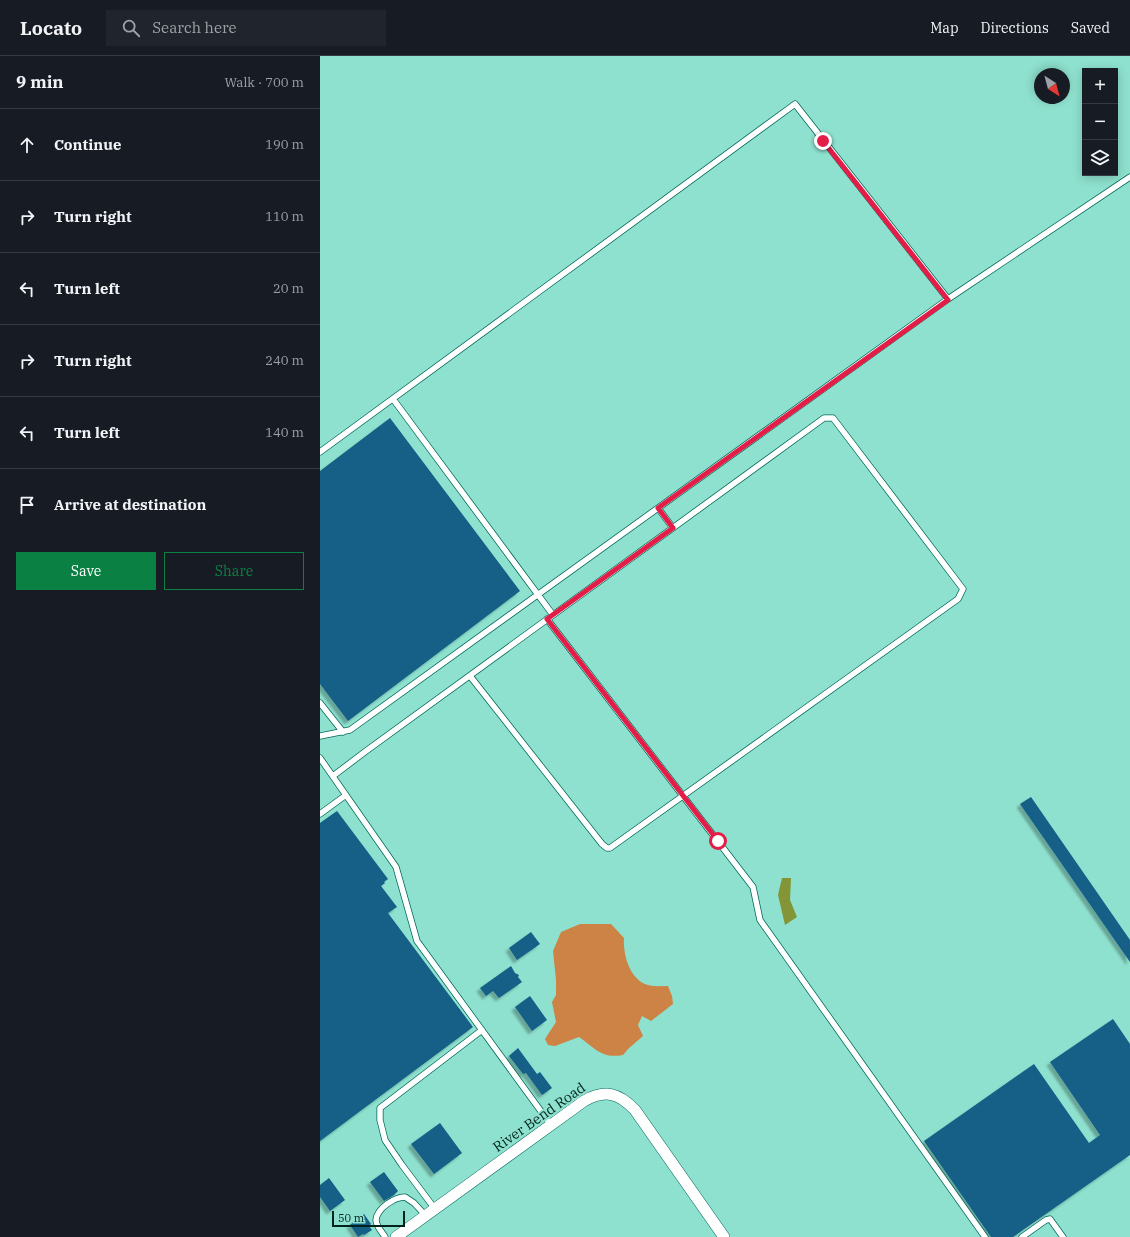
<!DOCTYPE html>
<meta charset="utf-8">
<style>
:root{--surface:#171b24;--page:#20242c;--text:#f1f3f6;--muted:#9ea1a6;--line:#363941;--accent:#0b8043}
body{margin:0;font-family:"IBM Plex Serif",serif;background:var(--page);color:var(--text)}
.controls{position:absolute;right:12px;top:12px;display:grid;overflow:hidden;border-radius:0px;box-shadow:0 2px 10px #0003}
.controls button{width:36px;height:36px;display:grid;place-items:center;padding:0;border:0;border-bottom:1px solid var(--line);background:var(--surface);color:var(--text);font:20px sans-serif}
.compass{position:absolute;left:714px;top:12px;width:36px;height:36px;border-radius:50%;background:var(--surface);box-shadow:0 2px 10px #0003;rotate:144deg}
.scale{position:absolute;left:12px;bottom:10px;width:73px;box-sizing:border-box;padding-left:4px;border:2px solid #00241d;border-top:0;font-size:11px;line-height:14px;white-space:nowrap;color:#00241d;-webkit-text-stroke:3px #8ee1ce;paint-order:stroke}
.stop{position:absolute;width:12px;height:12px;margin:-9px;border:3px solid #e11d48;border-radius:50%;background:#fff}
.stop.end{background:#e11d48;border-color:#fff;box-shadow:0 1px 4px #0008}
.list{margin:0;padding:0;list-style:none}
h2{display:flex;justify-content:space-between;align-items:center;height:52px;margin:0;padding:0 16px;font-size:17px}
h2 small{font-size:13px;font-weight:400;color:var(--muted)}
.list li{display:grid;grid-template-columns:26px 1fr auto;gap:12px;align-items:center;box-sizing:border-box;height:72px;padding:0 16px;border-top:1px solid var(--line)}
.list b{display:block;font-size:15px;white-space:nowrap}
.list em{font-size:13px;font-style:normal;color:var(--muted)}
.actions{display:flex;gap:8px;padding:12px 16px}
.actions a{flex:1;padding:9px 0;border:1px solid var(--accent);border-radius:0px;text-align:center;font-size:14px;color:var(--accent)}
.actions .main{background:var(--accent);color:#fff}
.icon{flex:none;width:22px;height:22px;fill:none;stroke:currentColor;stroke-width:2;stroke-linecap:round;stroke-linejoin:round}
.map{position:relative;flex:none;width:810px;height:1181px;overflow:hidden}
header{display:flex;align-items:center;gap:24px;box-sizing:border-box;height:56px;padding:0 20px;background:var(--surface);border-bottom:1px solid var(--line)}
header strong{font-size:19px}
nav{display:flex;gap:22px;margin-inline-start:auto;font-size:14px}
.search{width:280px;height:36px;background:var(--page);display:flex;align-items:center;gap:10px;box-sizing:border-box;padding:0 14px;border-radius:0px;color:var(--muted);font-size:15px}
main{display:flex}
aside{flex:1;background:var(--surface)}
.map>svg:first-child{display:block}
.forest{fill:#cd8346}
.water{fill:#849538}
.building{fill:#125f87;filter:url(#shadow)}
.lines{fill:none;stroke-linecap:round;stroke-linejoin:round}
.service-casing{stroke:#006859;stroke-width:7}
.minor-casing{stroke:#006859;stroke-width:12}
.service{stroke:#fff;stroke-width:5.5}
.minor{stroke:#fff;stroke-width:11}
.route{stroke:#e11d48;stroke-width:5}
.labels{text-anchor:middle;stroke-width:4;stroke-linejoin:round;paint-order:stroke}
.street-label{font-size:14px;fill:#00241d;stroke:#8ee1ce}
</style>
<header>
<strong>Locato</strong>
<div class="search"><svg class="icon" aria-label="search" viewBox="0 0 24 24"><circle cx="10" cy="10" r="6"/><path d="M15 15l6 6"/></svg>Search here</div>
<nav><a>Map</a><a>Directions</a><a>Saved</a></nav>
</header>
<main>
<aside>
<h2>9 min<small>Walk · 700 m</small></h2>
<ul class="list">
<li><svg class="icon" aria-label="ahead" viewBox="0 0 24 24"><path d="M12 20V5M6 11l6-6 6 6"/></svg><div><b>Continue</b></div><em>190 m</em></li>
<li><svg class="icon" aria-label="right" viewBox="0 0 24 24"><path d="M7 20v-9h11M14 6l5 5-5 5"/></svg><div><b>Turn right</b></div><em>110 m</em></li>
<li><svg class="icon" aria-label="left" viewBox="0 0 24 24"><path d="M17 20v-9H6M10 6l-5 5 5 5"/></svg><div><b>Turn left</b></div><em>20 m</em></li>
<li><svg class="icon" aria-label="right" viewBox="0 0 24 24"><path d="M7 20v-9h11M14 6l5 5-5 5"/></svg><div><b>Turn right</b></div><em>240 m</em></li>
<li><svg class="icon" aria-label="left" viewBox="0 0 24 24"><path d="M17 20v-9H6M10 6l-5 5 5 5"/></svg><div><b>Turn left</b></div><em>140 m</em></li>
<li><svg class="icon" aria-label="arrive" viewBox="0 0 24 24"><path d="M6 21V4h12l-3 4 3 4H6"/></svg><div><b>Arrive at destination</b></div></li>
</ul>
<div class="actions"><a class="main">Save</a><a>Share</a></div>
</aside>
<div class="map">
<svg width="810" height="1181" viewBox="0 0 810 1181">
<defs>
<filter id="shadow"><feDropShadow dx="-3.5" dy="3.5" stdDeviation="1" flood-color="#0004"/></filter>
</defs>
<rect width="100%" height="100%" fill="#8ee1ce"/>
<path class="forest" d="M260,868H291L304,882C303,898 309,921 325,928C331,931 341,930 348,930L352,940L353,948L331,965L322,960L318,969L323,980L308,993L303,999C281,1003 275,992 259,981L235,990L228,989L225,983L236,966L232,946L236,939V924L233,895L241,876Z"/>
<path class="water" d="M462,822H471L470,844L477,861L465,869L458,839Z"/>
<path class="building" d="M70,362L200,535L28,665L0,628V415Z
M711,741L810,884V906L700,748Z
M17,755L68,823L64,826L65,827L61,830L77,851L68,857L153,971L0,1085V767Z
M211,876L220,888L197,904L189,892Z
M191,910L195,917L199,919L198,921L202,926L179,942L173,935L166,940L160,932Z
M210,940L227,964L212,975L195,951Z
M793,963L810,988V1099L693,1181H671L604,1085L714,1008L769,1087L780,1079L730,1006Z
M198,992L217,1018L220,1016L232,1032L222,1039L206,1017L203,1018L189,1000Z
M120,1067L142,1097L114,1118L91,1088Z
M64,1116L78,1135L74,1139L64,1145L50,1126Z
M9,1122L25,1144L10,1155L0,1141V1129Z
M44,1158L51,1168L49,1170L52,1174L44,1179L43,1178L38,1181L30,1169Z"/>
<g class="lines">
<g class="service-casing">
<path id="service" d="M73,343L233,559
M0,396L475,48L628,243
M338,452L353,472
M227,563L433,831L440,864L665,1181
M0,647L23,676
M0,680L30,674L628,243L810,121
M0,702L76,811L97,885L231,1069
M13,720L46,695L504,362H513L643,533L638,543L290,792H287L282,788L150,620
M0,758L26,739
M115,1153L82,1109L65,1084L60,1064V1052L162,974
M65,1181C62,1176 56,1170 56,1164C57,1152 75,1141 85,1141L94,1147L106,1160
M702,1181L726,1164L730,1163L743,1181"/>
</g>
<g class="minor-casing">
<path id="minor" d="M76,1181L264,1045C285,1033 299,1037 315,1054L404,1181"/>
</g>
<use href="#service" class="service"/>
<use href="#minor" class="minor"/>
</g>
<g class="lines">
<path class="route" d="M398,785L227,563L353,472L338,452L628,244L503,85"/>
</g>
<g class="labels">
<g class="street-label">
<text transform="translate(219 1061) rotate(-35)" y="5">River Bend Road</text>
</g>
</g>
</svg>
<div class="controls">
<button>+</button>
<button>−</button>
<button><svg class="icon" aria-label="layers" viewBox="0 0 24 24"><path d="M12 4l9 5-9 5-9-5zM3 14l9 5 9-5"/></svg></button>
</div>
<svg class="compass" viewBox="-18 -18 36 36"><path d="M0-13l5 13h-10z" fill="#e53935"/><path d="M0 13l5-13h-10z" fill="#9ea1a6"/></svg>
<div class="scale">50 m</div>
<div class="stop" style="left:398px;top:785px"></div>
<div class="stop end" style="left:503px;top:85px"></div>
</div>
</main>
